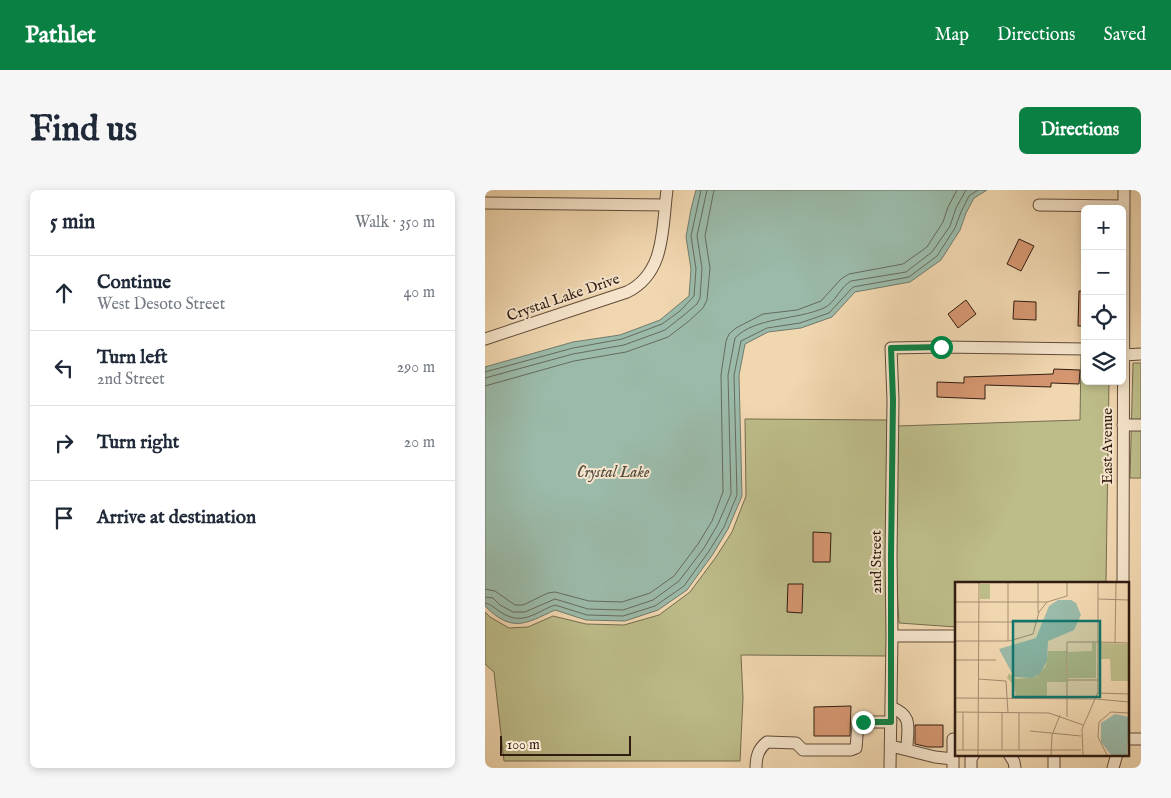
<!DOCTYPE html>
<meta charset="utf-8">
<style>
:root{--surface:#fff;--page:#f6f6f7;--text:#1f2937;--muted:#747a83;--line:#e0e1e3;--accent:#0b8043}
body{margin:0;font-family:"IM FELL English",serif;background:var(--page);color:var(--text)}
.controls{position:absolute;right:15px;top:15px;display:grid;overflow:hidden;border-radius:8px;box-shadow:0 2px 8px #0003}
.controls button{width:45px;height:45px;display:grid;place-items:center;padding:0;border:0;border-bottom:1px solid var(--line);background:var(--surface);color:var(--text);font:25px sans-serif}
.scale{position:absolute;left:15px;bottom:12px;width:131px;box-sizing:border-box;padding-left:5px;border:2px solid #301c11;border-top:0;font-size:14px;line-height:18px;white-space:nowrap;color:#301c11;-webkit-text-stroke:4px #f6e5cc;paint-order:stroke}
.stop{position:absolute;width:15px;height:15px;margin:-11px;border:4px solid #0b8043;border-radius:50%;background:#fff}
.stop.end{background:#0b8043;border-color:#fff;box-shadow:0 1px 5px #0008}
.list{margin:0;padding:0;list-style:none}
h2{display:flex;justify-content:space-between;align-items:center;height:65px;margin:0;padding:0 20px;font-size:21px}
h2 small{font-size:16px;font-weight:400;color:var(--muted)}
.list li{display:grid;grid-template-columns:32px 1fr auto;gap:15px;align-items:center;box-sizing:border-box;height:75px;padding:0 20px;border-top:1px solid var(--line)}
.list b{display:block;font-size:19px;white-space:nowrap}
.list p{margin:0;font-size:16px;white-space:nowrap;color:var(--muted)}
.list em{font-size:16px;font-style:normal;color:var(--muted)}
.icon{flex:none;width:28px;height:28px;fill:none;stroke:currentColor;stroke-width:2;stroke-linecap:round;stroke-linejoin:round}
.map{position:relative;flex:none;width:656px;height:578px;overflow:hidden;border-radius:8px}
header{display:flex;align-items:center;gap:30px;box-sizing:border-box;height:70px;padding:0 25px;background:var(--accent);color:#fff}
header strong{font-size:24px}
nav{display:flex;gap:28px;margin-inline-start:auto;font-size:18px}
.intro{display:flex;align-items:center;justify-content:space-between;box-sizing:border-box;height:120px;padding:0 30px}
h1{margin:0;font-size:35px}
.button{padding:12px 22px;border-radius:8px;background:var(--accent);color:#fff;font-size:18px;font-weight:700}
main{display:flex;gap:30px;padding:0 30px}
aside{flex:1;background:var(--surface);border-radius:8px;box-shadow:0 2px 8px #0003}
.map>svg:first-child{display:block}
.green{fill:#bdbd8a;stroke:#766c4e}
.water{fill:#9bbaa9;stroke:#707b6c}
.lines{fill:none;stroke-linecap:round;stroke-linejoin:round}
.shore{stroke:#666b5d;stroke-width:1}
.building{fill:#d59670;stroke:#301c11}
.minor-casing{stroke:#604b39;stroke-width:13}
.minor{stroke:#f6e5cc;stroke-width:11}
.route{stroke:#0b8043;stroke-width:6}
.labels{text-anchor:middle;stroke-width:4;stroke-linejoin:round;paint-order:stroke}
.street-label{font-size:15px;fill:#301c11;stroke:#f6e5cc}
.water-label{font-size:16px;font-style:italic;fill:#504b3f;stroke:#f6e5cc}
.inset-road{fill:none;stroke:#a48c70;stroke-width:1}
.view{fill:#0f766e;fill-opacity:0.15;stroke:#0f766e;stroke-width:2.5}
.inset-edge{fill:none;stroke:#301c11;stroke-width:2.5}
</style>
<header>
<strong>Pathlet</strong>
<nav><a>Map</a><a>Directions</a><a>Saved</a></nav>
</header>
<div class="intro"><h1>Find us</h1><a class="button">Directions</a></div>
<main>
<aside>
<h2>5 min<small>Walk · 350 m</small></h2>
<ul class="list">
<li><svg class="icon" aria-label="ahead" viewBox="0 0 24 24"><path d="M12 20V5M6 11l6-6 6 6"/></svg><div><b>Continue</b><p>West Desoto Street</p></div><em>40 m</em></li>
<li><svg class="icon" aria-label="left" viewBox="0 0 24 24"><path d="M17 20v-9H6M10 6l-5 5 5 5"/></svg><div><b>Turn left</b><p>2nd Street</p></div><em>290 m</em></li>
<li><svg class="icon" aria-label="right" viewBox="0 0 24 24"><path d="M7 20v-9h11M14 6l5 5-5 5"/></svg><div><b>Turn right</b></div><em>20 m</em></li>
<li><svg class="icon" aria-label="arrive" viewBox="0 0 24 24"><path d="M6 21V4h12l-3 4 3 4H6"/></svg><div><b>Arrive at destination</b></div></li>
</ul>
</aside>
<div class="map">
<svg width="656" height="578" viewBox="0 0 656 578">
<rect width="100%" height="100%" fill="#f1d7b0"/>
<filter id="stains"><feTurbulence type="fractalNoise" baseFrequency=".004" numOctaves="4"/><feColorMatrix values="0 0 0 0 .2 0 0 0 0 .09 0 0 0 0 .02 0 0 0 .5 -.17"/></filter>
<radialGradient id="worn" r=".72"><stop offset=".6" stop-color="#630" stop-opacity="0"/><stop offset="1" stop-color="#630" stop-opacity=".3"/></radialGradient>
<path class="green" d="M596,165H600V191H624L621,393H471V437L414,433L410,365L412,236L595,230Z
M648,173H656V288H645Z
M260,229L403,230L402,466L256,465L258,508L255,571H19L9,482L0,474V422L5,427L24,438L43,437L68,426L101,434L139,435L174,425L205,402L231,367L247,342L261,306Z"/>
<path class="water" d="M211,0H502L489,8L481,23L475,40L456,70L425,92L370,102L347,127L316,138L283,142L260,154L254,185L257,306L243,339L228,364L202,400L173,420L140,431L101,430L70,420C40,434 27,443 0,416V177L88,152L135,145L175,130L204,106L206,79L201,47L206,19Z"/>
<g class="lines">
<path class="shore" d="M0,182L88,158L137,149L177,134L195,121L209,106L211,79L206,46L216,0
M0,188L88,164L139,155L180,140L199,125L212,114L215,108L217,78L212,46L222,0
M0,196L89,171L141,162L183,147L204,131L218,118L222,110L225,78L220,46L229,0
M0,399L10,401L30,415H38L63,403L70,402L104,411L137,412L165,403L189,386L213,354L227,331L238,302L236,185L241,151L244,144L251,138L278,124L312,120L336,111L356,89L364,84L418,74L442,57L458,32L463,17L472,0
M0,407L8,408L15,415L28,422H40L70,409L103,419L138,420L168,410L194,391L219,358L233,334L246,304L243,185L250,148C270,127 312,130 339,118C350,113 355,97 366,91L421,82L447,62L465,36L471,18L481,0
M0,413C7,414 11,420 17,423C39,436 50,422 70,415L102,425L138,426L170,416L199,396L224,361L239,337L252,305L249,185L256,151L282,138L315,133L344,123L368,97L424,87L452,66L470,38L476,22L484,6L493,0"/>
</g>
<path class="building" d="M534,49L549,56L536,81L522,74Z
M594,101H600V136H593Z
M481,110L491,124L473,138L463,124Z
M529,111L551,112V130L528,129Z
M569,179L595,180L594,194L566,193V197L500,195V209L452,207V192L479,193V187L568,184Z
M328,342L346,343L345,372H328Z
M303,394H318L317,423L302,422Z
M366,516L365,546H329V517Z
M430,535H458V557H443L430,554Z"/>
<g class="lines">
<g class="minor-casing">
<path id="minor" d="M0,13L180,15
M554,15L639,16
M0,149L142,102C181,83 177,37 182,0
M638,165L656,164
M638,235H656
M638,393L639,0
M407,446H471
M406,517C429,526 422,538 422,559
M642,549H656
M406,556L450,567L468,569
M524,564L529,572L530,578
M271,578C271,567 273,559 282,552L311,553L318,560H366L371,558L373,534L378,532H406
M405,578L407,446L406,365L408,210L406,158L456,157L600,159
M468,578V549
M486,578V569L489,564
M569,578V564
M628,578L632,564"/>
</g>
<use href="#minor" class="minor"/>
</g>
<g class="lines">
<path class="route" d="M378,532H406V365L408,210L406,158L456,157"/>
</g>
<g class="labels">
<g class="street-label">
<text transform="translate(78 107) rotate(-19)" y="5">Crystal Lake Drive</text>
<text transform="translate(622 256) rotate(-90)" y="5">East Avenue</text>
<text transform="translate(391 372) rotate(-90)" y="5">2nd Street</text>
</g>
<g class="water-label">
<text x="128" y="287">Crystal Lake</text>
</g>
</g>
<g transform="translate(470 392)">
<rect width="174" height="174" fill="#f1d7b0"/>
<path d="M25,2H35V17H25ZM137,60L141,61V96H113V70L137,69ZM144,61L174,62V99H156L155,77H144ZM93,69H112L111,100H92V114H61L59,103L52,96L54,91L61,97L81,95L91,84Z" fill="#bdbd8a"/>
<path d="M116,18L121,21L126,33L119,48L93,59L92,79L85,92L77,96L59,95L44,67L81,56L94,24L103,18ZM160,132L174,135L172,173H156L146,160V141Z" fill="#9bbaa9"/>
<path class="inset-road" d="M143,17L174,18M0,20H92M83,31V0M0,40H82M0,59H54L78,52L84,30L92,20L112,14V0M53,59V0M143,60L174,61M160,61L161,0M0,78H41M23,97L51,99L53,131M112,98H143M142,111L174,112M0,116L141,117L174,120M0,130L94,131L128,143M112,135V60H143M75,149L126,154M2,168H126M8,168V130M47,168V130M64,168V131M23,173L24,0M96,173L97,153L105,133M128,173L127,147L143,110V0H139M152,173L143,155L144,140L156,130L174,131"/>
<path class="view" d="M58,39H145V115H58Z"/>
<rect width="174" height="174" class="inset-edge"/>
</g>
<rect width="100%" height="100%" filter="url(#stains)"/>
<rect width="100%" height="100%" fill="url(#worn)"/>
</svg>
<div class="controls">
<button>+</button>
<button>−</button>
<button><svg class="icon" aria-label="locate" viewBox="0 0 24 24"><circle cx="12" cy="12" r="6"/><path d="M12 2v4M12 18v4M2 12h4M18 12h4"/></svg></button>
<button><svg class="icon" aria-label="layers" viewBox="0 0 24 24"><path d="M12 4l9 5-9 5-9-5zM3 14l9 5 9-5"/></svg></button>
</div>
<div class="scale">100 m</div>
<div class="stop" style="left:456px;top:157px"></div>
<div class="stop end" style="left:378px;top:532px"></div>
</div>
</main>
